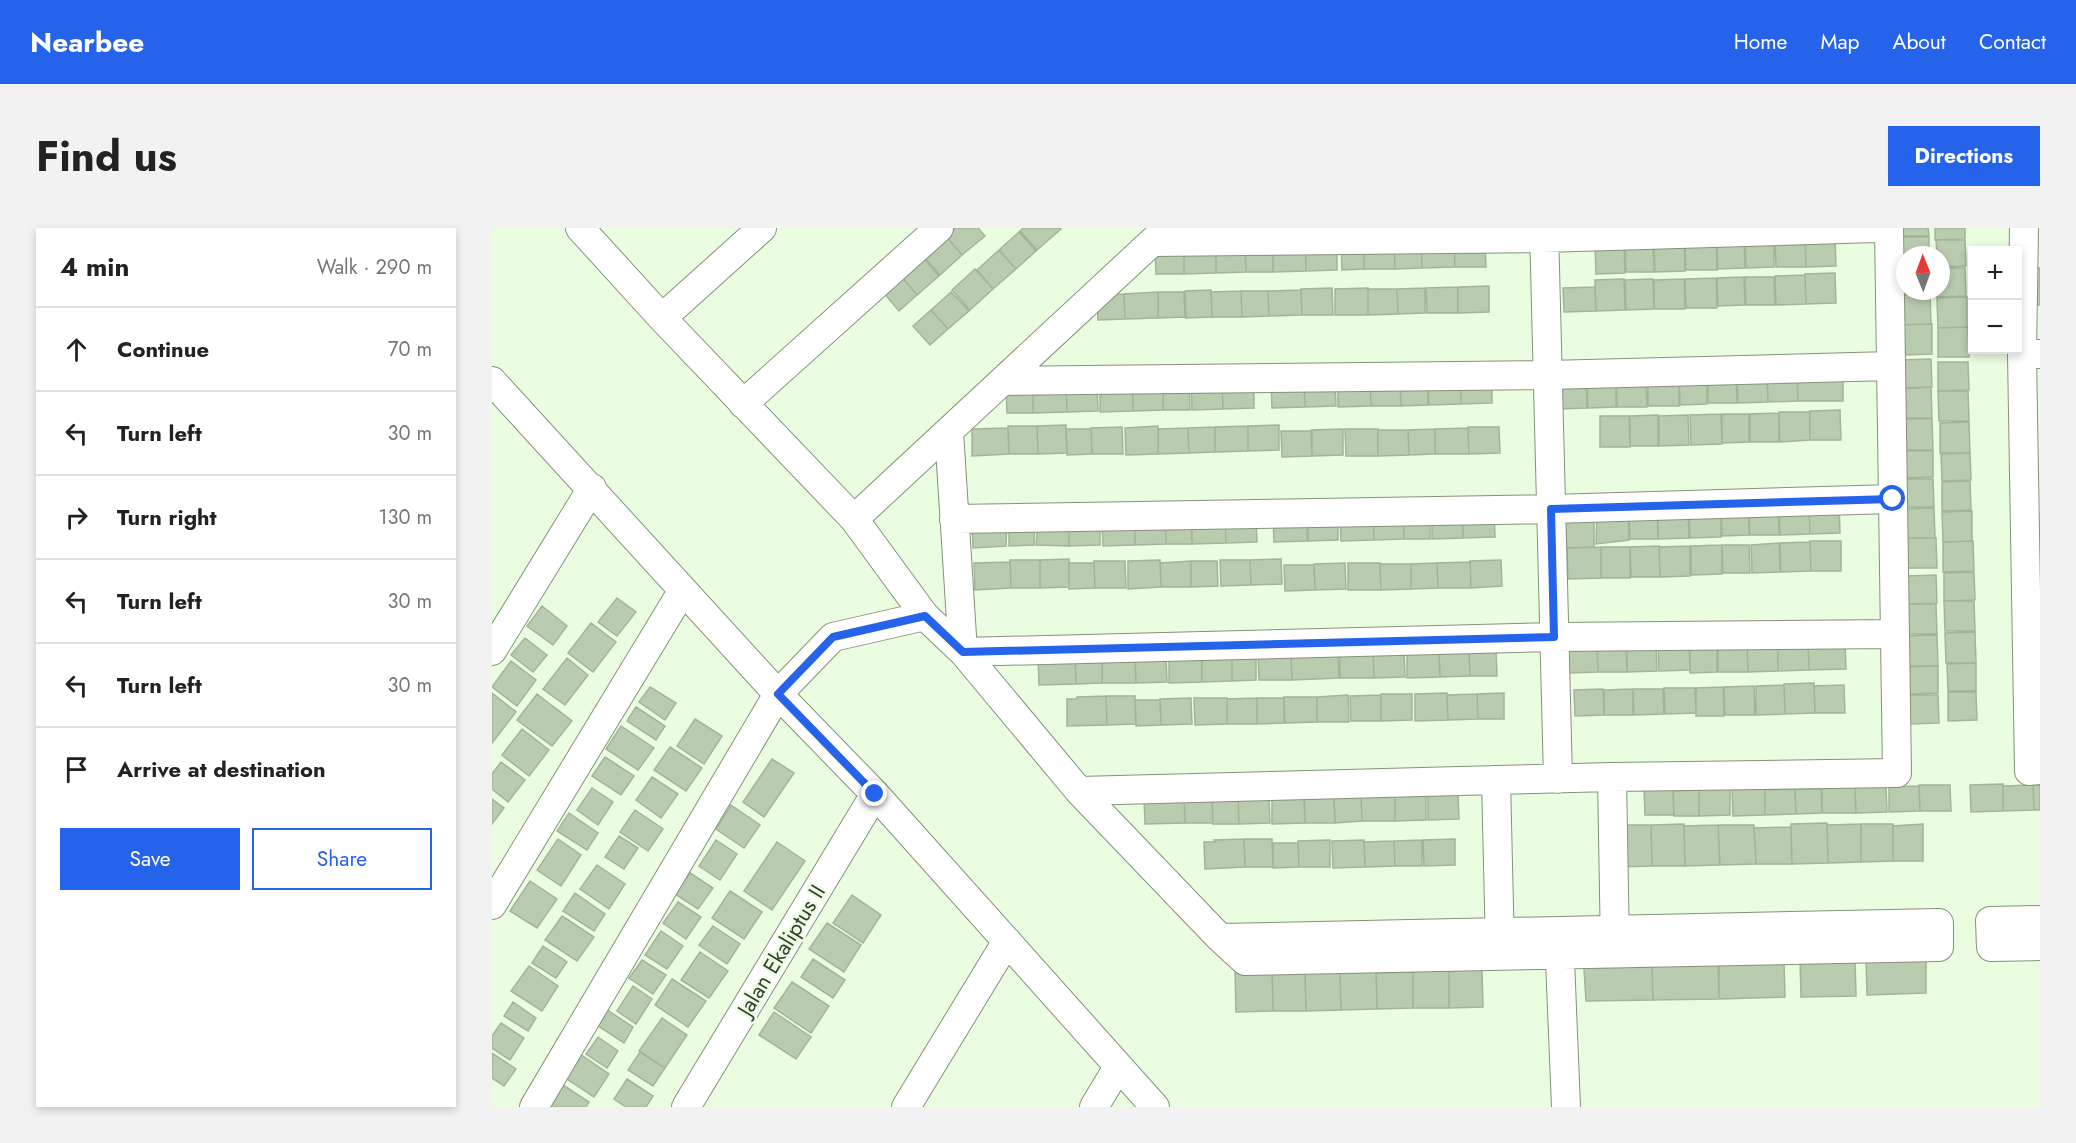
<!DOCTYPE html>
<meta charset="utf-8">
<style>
:root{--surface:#fff;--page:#f2f2f2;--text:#222;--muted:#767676;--line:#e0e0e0;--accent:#2563eb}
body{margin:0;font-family:Jost,sans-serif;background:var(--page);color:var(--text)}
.controls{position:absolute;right:18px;top:18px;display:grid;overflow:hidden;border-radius:0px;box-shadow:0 3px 9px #0003}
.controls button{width:54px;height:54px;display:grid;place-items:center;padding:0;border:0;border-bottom:2px solid var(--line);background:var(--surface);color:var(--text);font:30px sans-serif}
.compass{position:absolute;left:1404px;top:18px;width:54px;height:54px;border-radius:50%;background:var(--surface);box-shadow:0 3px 9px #0003;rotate:359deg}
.stop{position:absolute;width:18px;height:18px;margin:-14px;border:4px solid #2563eb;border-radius:50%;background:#fff}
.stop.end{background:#2563eb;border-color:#fff;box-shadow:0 2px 6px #0008}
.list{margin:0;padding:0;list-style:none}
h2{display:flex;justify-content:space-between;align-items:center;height:78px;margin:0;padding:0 24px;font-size:26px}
h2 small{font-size:20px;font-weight:400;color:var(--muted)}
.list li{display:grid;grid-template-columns:39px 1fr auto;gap:18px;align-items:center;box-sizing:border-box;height:84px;padding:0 24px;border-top:2px solid var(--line)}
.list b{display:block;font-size:22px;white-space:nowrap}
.list em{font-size:20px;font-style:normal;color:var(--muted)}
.actions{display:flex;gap:12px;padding:18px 24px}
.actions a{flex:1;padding:14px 0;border:2px solid var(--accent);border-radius:0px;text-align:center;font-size:21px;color:var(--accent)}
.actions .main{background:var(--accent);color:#fff}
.icon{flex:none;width:33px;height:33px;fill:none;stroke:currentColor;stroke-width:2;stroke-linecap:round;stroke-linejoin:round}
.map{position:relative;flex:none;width:1548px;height:879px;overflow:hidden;border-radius:0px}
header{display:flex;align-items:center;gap:36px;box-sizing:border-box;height:84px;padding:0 30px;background:var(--accent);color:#fff}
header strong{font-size:28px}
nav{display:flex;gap:33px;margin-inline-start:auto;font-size:21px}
.intro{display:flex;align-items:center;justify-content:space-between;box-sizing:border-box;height:144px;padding:0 36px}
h1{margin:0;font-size:42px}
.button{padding:15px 27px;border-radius:0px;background:var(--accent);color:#fff;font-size:21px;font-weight:700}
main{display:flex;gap:36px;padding:0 36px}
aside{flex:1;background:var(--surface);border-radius:0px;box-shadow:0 3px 9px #0003}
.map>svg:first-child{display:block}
.building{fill:#baccb0;stroke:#a3b498;stroke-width:1.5}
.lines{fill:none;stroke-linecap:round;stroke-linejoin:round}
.minor-casing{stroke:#839379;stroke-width:30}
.minor{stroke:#fff;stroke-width:28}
.route{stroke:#2563eb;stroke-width:8}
.labels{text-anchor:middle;stroke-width:5;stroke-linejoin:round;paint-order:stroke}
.street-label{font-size:22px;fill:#373e32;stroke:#ebfde0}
</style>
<header>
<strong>Nearbee</strong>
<nav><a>Home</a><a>Map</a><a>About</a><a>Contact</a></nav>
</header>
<div class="intro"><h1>Find us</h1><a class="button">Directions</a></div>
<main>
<aside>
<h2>4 min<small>Walk · 290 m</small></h2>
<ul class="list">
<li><svg class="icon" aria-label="ahead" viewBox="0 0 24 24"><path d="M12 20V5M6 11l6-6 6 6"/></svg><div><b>Continue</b></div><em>70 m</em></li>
<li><svg class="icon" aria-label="left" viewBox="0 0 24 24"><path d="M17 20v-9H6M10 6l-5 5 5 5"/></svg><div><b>Turn left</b></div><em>30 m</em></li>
<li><svg class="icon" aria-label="right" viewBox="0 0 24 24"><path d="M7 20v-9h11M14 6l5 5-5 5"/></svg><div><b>Turn right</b></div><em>130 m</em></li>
<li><svg class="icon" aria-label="left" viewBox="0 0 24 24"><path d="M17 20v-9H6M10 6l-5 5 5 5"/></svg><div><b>Turn left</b></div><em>30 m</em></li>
<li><svg class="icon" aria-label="left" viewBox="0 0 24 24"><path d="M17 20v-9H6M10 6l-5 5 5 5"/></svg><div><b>Turn left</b></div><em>30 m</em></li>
<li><svg class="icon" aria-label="arrive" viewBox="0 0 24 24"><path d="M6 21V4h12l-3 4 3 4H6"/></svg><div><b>Arrive at destination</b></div></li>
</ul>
<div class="actions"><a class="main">Save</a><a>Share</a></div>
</aside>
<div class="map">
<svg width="1548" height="879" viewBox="0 0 1548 879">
<rect width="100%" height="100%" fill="#ebfde0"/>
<path class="building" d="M464,0H486L493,8L470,27L454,8Z
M531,0H568L569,1L545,22L528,3Z
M1407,0H1436L1437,8H1407Z
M1443,0H1473V11L1443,12Z
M527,4L544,23L524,41L507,22Z
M453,7L470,27L448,47L430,27Z
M1313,8H1343L1344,38L1314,39Z
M1313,9L1314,39H1284L1283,10Z
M1408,9H1437V27H1413V36H1408Z
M1282,11V39L1254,40L1253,12Z
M1224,12L1225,42H1194L1193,13Z
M1225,12H1252L1253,40L1226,41Z
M1444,12H1473L1474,38L1449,39V27H1445Z
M993,13L994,39H963L962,14Z
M1161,13L1162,44H1134L1133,14Z
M1192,13L1193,43L1163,44L1162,14Z
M872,14V41L850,42L849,15Z
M929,14H962L963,39L930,40Z
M1132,14L1133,45L1104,46L1103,15Z
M902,15H929L930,40L903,41Z
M902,15L903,41H872V17Z
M814,16H845V42L814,43Z
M781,18H814V43L781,44Z
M781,18V44H754L753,19Z
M692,19H724V45L692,46Z
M753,19L754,44L724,45V20Z
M663,20H692V46H664Z
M507,22L524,41L501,61L485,42Z
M430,28L447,48L425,67L408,47Z
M1408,37H1413V63H1437L1438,65L1409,66Z
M1449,40H1473L1474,68L1445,69V63H1449Z
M1541,40H1548V77H1542Z
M483,41L501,61L478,82L460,62Z
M1343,45L1344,75L1314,76L1313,46Z
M408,47L425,67L407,83L390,63Z
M1313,47L1314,76L1284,77L1283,48Z
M1252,49L1253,77L1226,78L1225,50Z
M1253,49H1282L1283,77H1254Z
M1224,50L1225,80H1194L1193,51Z
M1132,51L1133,82L1104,83L1103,52Z
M1161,51L1162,81L1134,82L1133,52Z
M1192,51L1193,81H1162V52Z
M997,58V84L966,85V59Z
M966,59V85H935L934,60Z
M1103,59L1104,83L1072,84L1071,60Z
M840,60L841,87H810L809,61Z
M876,60V87H843V61Z
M933,60V85L906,86L905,61Z
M876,61H905L906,86L876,87Z
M719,62L720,89L694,90L693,63Z
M809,62L810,87L777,88L776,63Z
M749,63H776L777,88L750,89Z
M749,63L750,89H720L719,64Z
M459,64L477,83L456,101L439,82Z
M666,64H692L693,89L666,90Z
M666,64V90L633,91L632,66Z
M632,66L633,91L606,92L605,67Z
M1438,66L1439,96L1409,97V67Z
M1475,69V99L1446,100L1445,70Z
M439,82L456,101L438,117L421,98Z
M1440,96V126L1410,127L1409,97Z
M1476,99L1477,129H1446V100Z
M1439,131L1440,159L1409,160V132Z
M1446,134H1476L1477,162L1446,163Z
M1351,143V173H1306L1305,144Z
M1305,144L1306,173L1276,174L1275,145Z
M1275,145L1276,174L1246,175L1245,146Z
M1215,147V176L1188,177L1187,148Z
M1216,147H1244L1245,175H1216Z
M1187,148V178H1156V149Z
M1000,149V175L969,176V150Z
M1094,149L1095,180L1066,181V150Z
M1124,149V179L1096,180L1095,150Z
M1154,149L1155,179H1125L1124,150Z
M969,150V176L937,177L936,151Z
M878,151L879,178L846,179V152Z
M843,152L844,178L813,179L812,153Z
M908,152H935L936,177L909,178Z
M908,152L909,178H879L878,153Z
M779,154H812L813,179L780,180Z
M730,155L731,181L700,182L699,156Z
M730,155H762V180L731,181Z
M641,156V183L608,184V157Z
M697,156L698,182H671V157Z
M541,157V185H515L514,158Z
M574,157H605L606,183L575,184Z
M671,157V182L641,183V158Z
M574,158L575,184L541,185V159Z
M1439,159L1440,190H1410L1409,161Z
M1446,163H1476L1477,193H1447Z
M1348,182L1349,212H1318V183Z
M1287,184H1318V212L1288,214Z
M1287,185V214H1258V186Z
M1229,186L1230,216L1199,217L1198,187Z
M1230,186H1257V214L1230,215Z
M1166,187V218H1138V188Z
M1196,187L1197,217L1167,218V188Z
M1108,188H1137L1138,219H1108Z
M1410,191H1440L1441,222H1411Z
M1477,194L1478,225H1448V195Z
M574,197L575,225L546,226L545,198Z
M787,197V222L756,223V198Z
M516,198H545L546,226H517Z
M666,198V226L634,227L633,200Z
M756,198V223L723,224V199Z
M630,199L631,226H600L599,200Z
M723,199V224L697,225L696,200Z
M976,199H1007L1008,225L977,226Z
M516,200L517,226L480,228V201Z
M696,200L697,225L666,226V201Z
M976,200L977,226H943V201Z
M574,201H599L600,226L575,227Z
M851,201V227L820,228L819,202Z
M853,201H886V228H854Z
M943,201V226L917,227L916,202Z
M886,202H916L917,227L886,228Z
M789,203H820V228L790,229Z
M1412,223H1441V249L1413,250Z
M1478,225L1479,252L1450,253L1449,226Z
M1413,251H1441L1442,279H1413Z
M1478,253L1479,282L1450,283V254Z
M1347,275L1348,305L1318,306L1317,276Z
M1287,277H1317L1318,306L1288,307Z
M1286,278L1287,307H1258L1257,279Z
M1229,279V309L1198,310L1197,280Z
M1229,279H1256L1257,307L1230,308Z
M1102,280V319L1069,320L1068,281Z
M1165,280L1166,311H1138L1137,281Z
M1196,280L1197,310L1166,311V281Z
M1442,280L1443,310H1414L1413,281Z
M1136,281L1137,312L1104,316L1105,284Z
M1002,283L1003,309L971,310V284Z
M1480,283V313L1451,314L1450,284Z
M971,284V310L940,311V285Z
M881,285L882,312L849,313L848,286Z
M911,286H938V311H912Z
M911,286L912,311L882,312L881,287Z
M846,287V312L816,313V289Z
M781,288H815V313L782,314Z
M733,289L734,315L700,316V290Z
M733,289H764L765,314L734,315Z
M643,290V317L611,318L610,291Z
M699,290L700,316H674L673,291Z
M577,291H608V317L577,318Z
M673,291L674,316L643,317V292Z
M480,292H515L514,318L481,320Z
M577,292V318L544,317L546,296Z
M543,295L542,317L517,318V298Z
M1414,310H1444L1445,340H1414Z
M1318,313H1349V343H1319Z
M1481,313L1482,343L1451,344V314Z
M1318,314L1319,343L1289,344L1288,315Z
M1287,315L1288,344L1260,345L1259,317Z
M1230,317V346L1199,347V318Z
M1230,317H1257L1258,345H1231Z
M1167,318L1168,349H1139L1138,319Z
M1198,318V348L1168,349L1167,319Z
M1109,319V350L1076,351L1075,320Z
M1109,319H1138V350H1109Z
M577,331V359L548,360V332Z
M789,331L790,356L759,357L758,332Z
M518,332H548V360H519Z
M668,332L669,359L636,361V333Z
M728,332H758L759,357L729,358Z
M1009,332L1010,358L979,360L978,333Z
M602,333H633L634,360H603Z
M699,333V359H669L668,335Z
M699,333H725L726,358L699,359Z
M518,334L519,360L483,362L482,335Z
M978,334L979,360H946L945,335Z
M577,335H602L603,360L577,361Z
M853,335L854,361L823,362L822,336Z
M856,335H888L889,362H856Z
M945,335L946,360L919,361V336Z
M888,336H919V361L889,362Z
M792,337H822L823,362L793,363Z
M1482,344L1483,372L1452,373V345Z
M1444,347L1445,375L1415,376L1414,348Z
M125,370L144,384L125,408L106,394Z
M1452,373H1482L1483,403H1453Z
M1414,376H1444L1445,406H1415Z
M50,378L75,398L61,417L35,398Z
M99,395L124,414L101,444L76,425Z
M1483,404L1484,435H1454L1453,405Z
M1445,407L1446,438H1416L1415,408Z
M33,410L55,427L41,444L19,427Z
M1353,410L1354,441L1317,442L1316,411Z
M1316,412L1317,442L1286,443V413Z
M1286,414V443L1256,444L1255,415Z
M1255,415L1256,444H1226V416Z
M1225,416V444L1198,445V417Z
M1166,417H1197L1198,442L1167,443Z
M1105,418L1106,444L1076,445V419Z
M1134,418L1135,444H1106L1105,419Z
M1135,418H1164L1165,443L1135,444Z
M947,422L948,449L915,450V423Z
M1004,422L1005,448H978L977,423Z
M881,423H912L913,449L882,450Z
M977,423L978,448L948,449L947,424Z
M881,424L882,450H848V425Z
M846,425L847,450L800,452L799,426Z
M799,426L800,452H767L766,427Z
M674,427L675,454L644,455L643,428Z
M610,428V455L584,456L583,429Z
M677,428L710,429V454L677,455Z
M740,428H764V452L740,453Z
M740,428V453L710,454V429Z
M546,429H583L584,456L547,457Z
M643,429L644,455H610V430Z
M75,430L96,447L73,477L51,461Z
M19,433L44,452L25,478L0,459Z
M1484,435V463H1456L1455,436Z
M1446,438V465L1417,466V439Z
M1322,455L1323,485L1293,486L1292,456Z
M1292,457L1293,486L1264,487V458Z
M1352,457L1353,485H1323L1322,458Z
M1262,458L1263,487H1233L1232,459Z
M158,459L184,475L173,492L147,474Z
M1231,459L1232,488H1204V460Z
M1172,460H1203L1204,485L1173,486Z
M1111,461L1112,487L1083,488L1082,462Z
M1141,461H1171L1172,486L1142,487Z
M1141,461V487H1112V462Z
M1456,464H1484L1485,492L1456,493Z
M0,465L24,484L0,515Z
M955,465L956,492L923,493V466Z
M1012,465V491H986L985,466Z
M45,466L80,493L60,518L25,492Z
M889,466H920V492L889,493Z
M985,466L986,491L956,492L955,467Z
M856,467L857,494H825V469Z
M889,467V493H859L858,468Z
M1417,467H1446L1447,495L1418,496Z
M614,468H643L644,496L615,497Z
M614,468L615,497L575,498V471H585V469Z
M792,469H825V494L793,495Z
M699,470L700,496L669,497L668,471Z
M702,470H735V496L703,497Z
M765,470V496H735V471Z
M765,470H792V495L765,496Z
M643,472H668L669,497L644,498Z
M144,479L173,498L164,512L135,493Z
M203,491L230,508L212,536L185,518Z
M129,498L162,520L146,542L114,521Z
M30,501L57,522L37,548L10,527Z
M178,519L210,540L194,563L162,542Z
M113,529L142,548L129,567L100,548Z
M280,531L302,545L272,589L251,574Z
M9,534L33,552L16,574L0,561V546Z
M160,549L186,566L169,590L144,572Z
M1511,556V583L1479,584L1478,557Z
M1427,557H1458L1459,583H1428Z
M1541,557L1542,582L1511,583V558Z
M1541,557H1548V582H1542Z
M1181,558L1182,587H1153L1152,559Z
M1394,558L1395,584L1364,585L1363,559Z
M1427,558L1428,583L1397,584V559Z
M1363,559L1364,585H1330V560Z
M100,560L121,574L106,597L85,582Z
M1238,560V587L1207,588V561Z
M1273,560V587L1241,588L1240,561Z
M1303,561H1329L1330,585L1304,586Z
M1303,561L1304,586L1273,587V562Z
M1207,562V588H1182L1181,563Z
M720,566L721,595H693L692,567Z
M934,566V592L903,593V567Z
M966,566L967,591L936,592V567Z
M692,567L693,595L653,596L652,570Z
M903,567V593H870L869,568Z
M812,568L813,595L780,596V569Z
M746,569H777L778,595L747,596Z
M842,569H869L870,593L843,595Z
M842,569L843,595H813L812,570Z
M746,570L747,596H721L720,571Z
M0,571L12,580L0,596Z
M239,577L268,597L252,620L224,601Z
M143,582L171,601L156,623L128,604Z
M77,585L106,605L95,622L65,603Z
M1335,595L1336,635L1300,636L1299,596Z
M1192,596L1193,638H1160L1159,597Z
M1369,596H1401V633L1369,634Z
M1369,596V634L1336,635L1335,597Z
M1431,596V633H1401V598Z
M1122,597H1159L1160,638L1123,639Z
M1226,597L1228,637L1193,638L1192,598Z
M1226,597H1262L1264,636L1228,637Z
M1299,599L1300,636H1264L1262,600Z
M127,608L146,620L132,641L113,629Z
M66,611L89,627L69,658L45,642Z
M752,611H780L781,639H753Z
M752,611L753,639L713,641L712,614H723L722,612Z
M963,611V637L932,638L931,612Z
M224,612L245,626L228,652L207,638Z
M838,612V639H807L806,613Z
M872,612L873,639L841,640L840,613Z
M930,612V638H903L902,613Z
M902,613L903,638L873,639L872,614Z
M285,614L313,633L280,682L252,663Z
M781,615H806L807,639L781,640Z
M105,637L133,656L117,681L88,661Z
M198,645L221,660L206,681L183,666Z
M38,653L65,671L45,700L18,683Z
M238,663L270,684L252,711L220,690Z
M83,665L113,686L102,703L71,683Z
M360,667L389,687L371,715L341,695Z
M186,674L209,689L194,711L171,695Z
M70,688L102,709L85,733L53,712Z
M335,695L369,717L352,744L317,721Z
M221,698L248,716L235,736L207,717Z
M169,703L191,718L175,741L153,727Z
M51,718L75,734L64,750L40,735Z
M208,724L236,743L217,770L189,752Z
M1363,729L1364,768L1309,769L1308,730Z
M1434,729V765L1375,767L1374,731Z
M321,731L353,752L341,770L309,749Z
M1292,731L1293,769L1227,771L1226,732Z
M150,732L174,747L161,766L137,750Z
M1227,736V771L1161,772L1160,737Z
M37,738L66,758L50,783L19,763Z
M1160,738L1161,772L1094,773L1092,740Z
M957,740V780H921V741Z
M813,741L814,783H781L780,742Z
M884,741L885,781L849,782L848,742Z
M990,741L991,779L957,780V742Z
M743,742H780L781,783L744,784Z
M848,742L849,782L814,783L813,743Z
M921,744V780L885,781L884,745Z
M180,751L214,773L196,799L163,777Z
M300,754L337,778L319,805L282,780Z
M141,758L160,771L144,796L125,783Z
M21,774L44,790L36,803L12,788Z
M109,778L141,799L132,815L100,794Z
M282,784L319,809L304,831L267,807Z
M170,790L195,807L173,840L147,823Z
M9,795L32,810L18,832L0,820V808Z
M106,809L126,823L115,840L94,826Z
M148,824L173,840L161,858L136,842Z
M0,825L24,841L12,858L0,850Z
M88,826L117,846L102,869L72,849Z
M135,851L161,868L154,879H134L122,871Z
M71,857L97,874L94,879H56Z"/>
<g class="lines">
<g class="minor-casing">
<path id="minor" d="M88,0L170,90L362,291L433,388L471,424L587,563L728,710L753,733L1447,719V695L728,710
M1052,0L1066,551
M660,14L1052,10L1384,0
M170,90L270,0
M1530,126L1532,0
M1548,126H1530L1537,543L1548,542
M0,153L286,466L383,566L663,879
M511,153L1056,147L1399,138
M251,176L447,0
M457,204L471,424L1062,409L1403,406
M362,291L673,2
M462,291L1059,281L1401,271
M0,423L100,260
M1120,549L1123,721
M1004,552L1008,721
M587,563L1120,549L1405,545L1397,0
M0,677L191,362
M1548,692L1498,693L1499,719L1548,718
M1067,707L1074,879
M42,879L286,466L341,409L433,388
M194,879L383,566
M414,879L515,713
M602,879L626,839"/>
</g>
<use href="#minor" class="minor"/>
</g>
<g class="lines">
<path class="route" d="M383,566L286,466L341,409L433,388L471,424L1062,409L1059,281L1401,271"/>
</g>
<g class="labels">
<g class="street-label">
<text transform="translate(289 722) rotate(-59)" y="8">Jalan Ekaliptus II</text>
</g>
</g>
</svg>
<div class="controls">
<button>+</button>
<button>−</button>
</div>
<svg class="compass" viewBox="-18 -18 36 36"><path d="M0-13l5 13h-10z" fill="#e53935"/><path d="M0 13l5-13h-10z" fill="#767676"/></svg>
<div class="stop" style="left:1401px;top:271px"></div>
<div class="stop end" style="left:383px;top:566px"></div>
</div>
</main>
